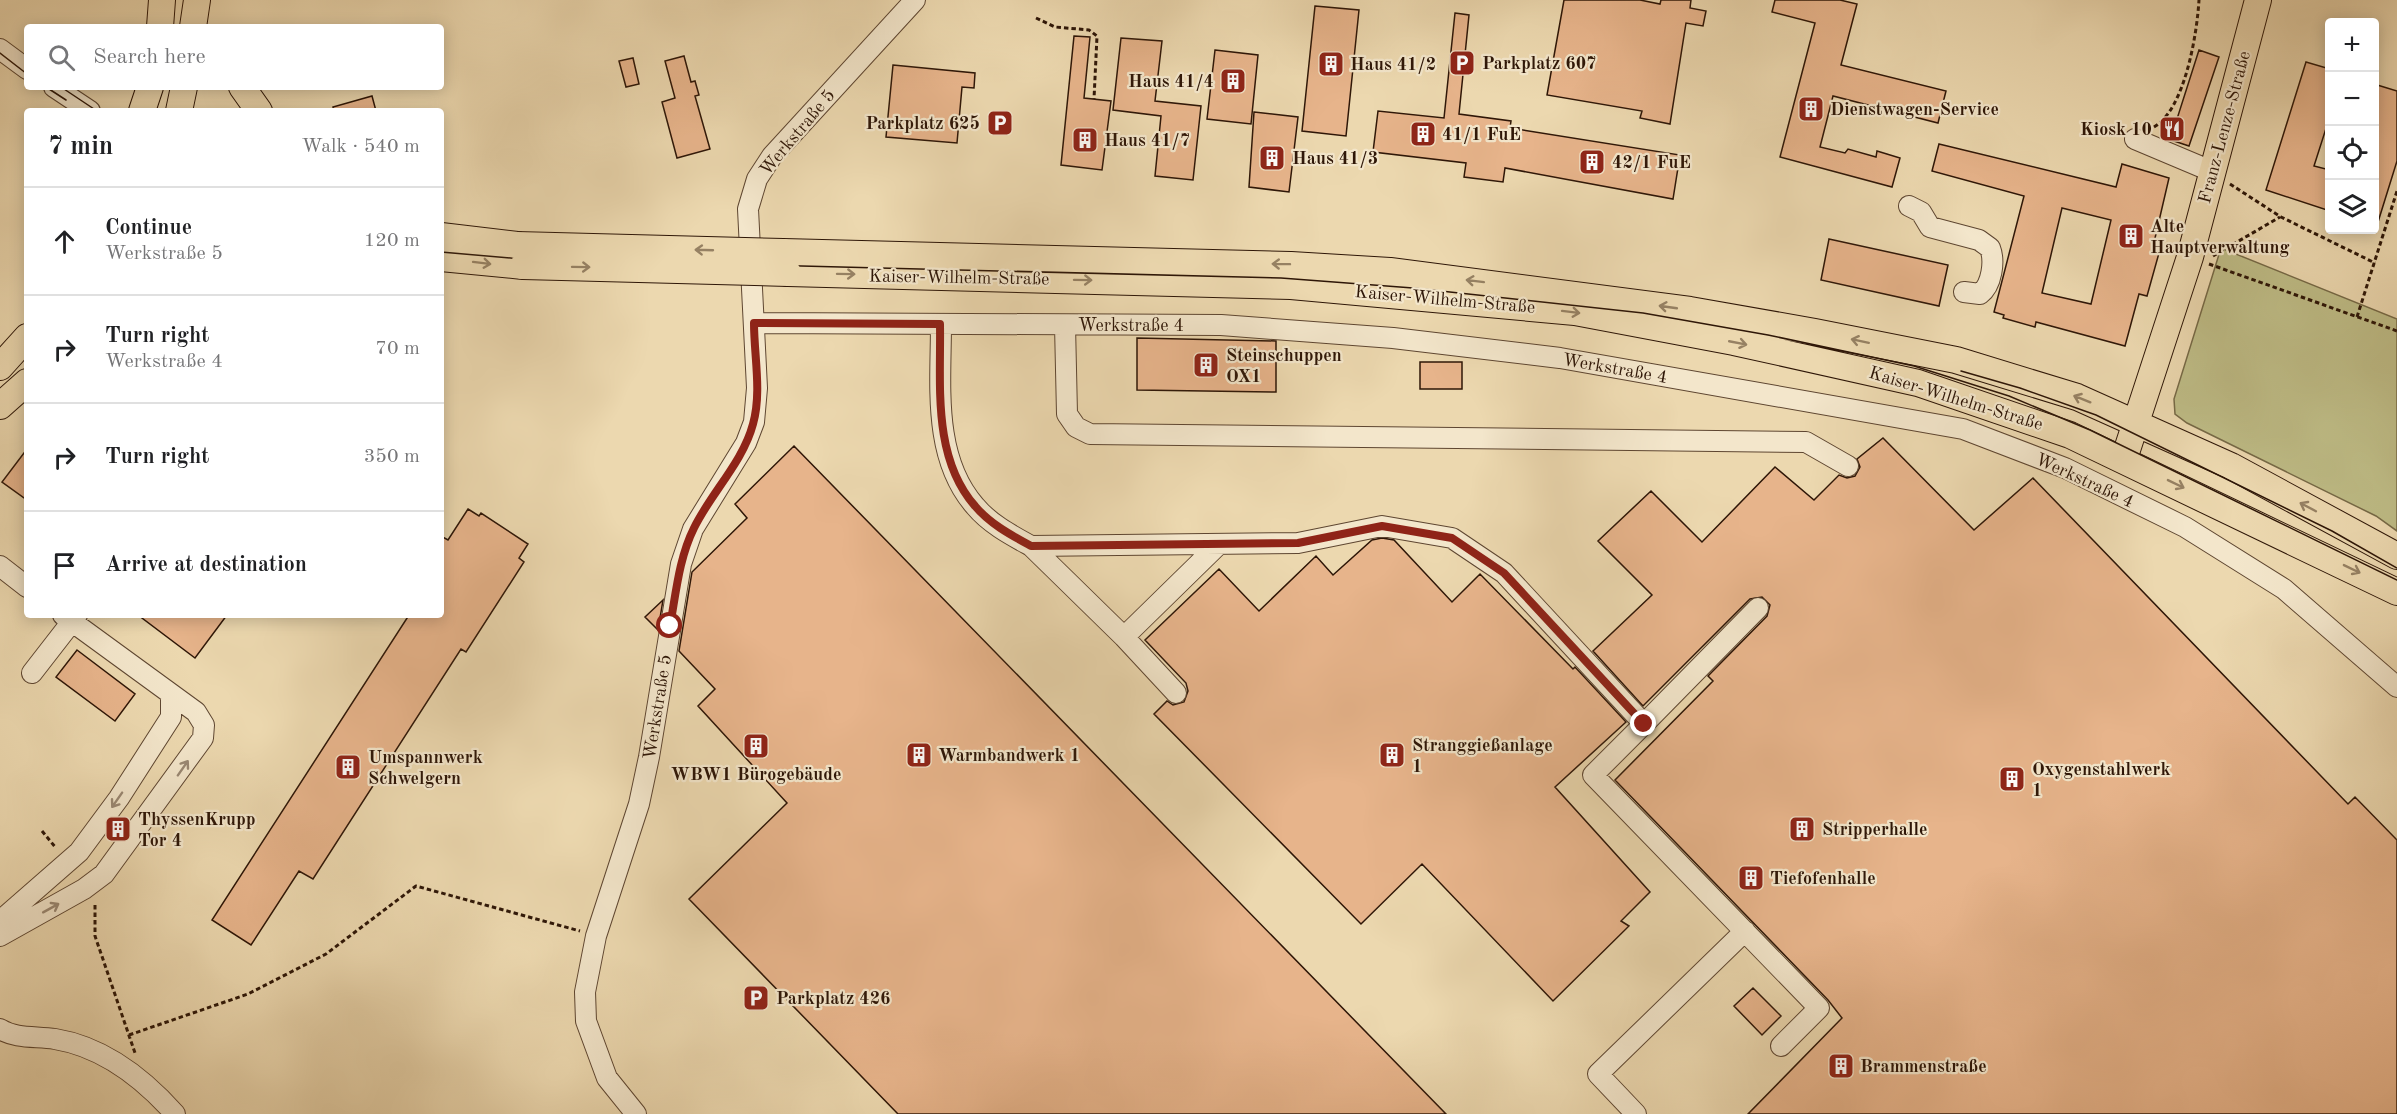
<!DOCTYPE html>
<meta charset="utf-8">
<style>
:root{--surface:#fff;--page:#f2f2f2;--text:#202124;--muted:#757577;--line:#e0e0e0}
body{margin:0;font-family:"Old Standard TT",serif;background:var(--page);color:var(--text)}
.controls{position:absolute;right:18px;top:18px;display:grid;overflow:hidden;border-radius:6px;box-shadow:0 3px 15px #0003}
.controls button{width:54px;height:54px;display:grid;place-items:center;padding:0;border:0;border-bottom:2px solid var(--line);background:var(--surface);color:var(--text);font:30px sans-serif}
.stop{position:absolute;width:18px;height:18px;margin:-14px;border:4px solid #8f2418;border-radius:50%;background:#fff}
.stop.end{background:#8f2418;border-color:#fff;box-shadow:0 2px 6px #0008}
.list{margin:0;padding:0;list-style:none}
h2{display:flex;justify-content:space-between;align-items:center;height:78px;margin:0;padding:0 24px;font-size:26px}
h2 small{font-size:20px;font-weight:400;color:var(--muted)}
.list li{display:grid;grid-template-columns:39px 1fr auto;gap:18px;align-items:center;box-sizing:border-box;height:108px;padding:0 24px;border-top:2px solid var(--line)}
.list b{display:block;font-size:22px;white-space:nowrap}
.list p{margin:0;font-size:20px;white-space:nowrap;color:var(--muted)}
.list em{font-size:20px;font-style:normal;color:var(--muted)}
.icon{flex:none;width:33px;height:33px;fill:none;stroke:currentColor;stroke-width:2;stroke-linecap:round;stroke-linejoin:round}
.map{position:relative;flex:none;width:2397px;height:1114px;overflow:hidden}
.search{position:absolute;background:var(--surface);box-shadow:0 3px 15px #0003;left:24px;top:24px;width:420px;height:66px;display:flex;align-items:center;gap:15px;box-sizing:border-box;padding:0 21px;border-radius:6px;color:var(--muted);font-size:22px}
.panel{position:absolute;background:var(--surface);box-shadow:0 3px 15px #0003;left:24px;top:108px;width:420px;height:510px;border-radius:6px}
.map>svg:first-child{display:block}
.green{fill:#bebc86;stroke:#766946;stroke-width:1.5}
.building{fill:#e7b48b;stroke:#2e1607;stroke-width:1.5;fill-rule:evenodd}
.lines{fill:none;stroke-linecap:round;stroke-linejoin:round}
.minor-casing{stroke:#5e4631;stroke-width:22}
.major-casing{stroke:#2e1607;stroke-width:28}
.path{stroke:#2e1607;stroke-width:3;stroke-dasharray:4.5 3;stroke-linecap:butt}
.minor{stroke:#f3e6cb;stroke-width:20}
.major{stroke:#ecd8af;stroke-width:26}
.tram{stroke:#2e1607;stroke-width:1.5}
.major-bridge-casing{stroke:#2e1607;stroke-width:28;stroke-linecap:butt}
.major-bridge{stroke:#ecd8af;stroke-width:26}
.oneway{stroke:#968163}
.oneway2{stroke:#9a8873}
.route{stroke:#8f2418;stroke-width:8}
.labels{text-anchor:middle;stroke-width:4.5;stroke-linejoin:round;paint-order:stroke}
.poi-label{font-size:18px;font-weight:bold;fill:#2e1607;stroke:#f3e6cb;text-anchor:start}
.street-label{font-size:18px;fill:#2e1607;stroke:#f3e6cb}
</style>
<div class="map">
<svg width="2397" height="1114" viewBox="0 0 2397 1114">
<rect width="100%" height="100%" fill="#ecd8af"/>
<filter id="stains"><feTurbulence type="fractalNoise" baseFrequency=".00333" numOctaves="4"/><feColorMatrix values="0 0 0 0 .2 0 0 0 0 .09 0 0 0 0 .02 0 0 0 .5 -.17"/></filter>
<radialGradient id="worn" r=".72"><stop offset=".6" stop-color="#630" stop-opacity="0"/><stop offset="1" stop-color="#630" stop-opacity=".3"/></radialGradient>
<path class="green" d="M2221,248L2397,319V531L2376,516L2187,423L2175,414L2174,399Z"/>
<path class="building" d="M1564,0H1640L1660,4L1661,0H1691L1690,8L1706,11L1703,26L1686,23L1670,124L1640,118L1642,111L1547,95Z
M1775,0H1840L1857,4L1841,65L1946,91L1938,123L1833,96L1820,147L1845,153L1848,149L1876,157L1877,151L1900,158L1892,187L1780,157L1815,23L1772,12Z
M1315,6L1359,10L1346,136L1302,131Z
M1455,13L1469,15L1459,114L1511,121L1510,128L1680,155L1673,199L1505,168L1503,182L1464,177L1466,163L1373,152L1378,111L1444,118Z
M1074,36L1090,37L1084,98L1111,101L1102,170L1061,165Z
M1121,38L1162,41L1155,101L1201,106L1193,180L1155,176L1161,116L1113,110Z
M1215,50L1258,55L1251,124L1207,119Z
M2199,50L2219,57L2189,146L2165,138L2171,118L2177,119Z
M684,56L691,82L695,81L699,95L695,96L710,149L677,158L662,102L675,98L665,61Z
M633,58L639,84L626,87L619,61Z
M2306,62L2330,69V116L2314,166L2330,170V211L2266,190Z
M893,65L975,73L974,88L962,87L957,143L886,137Z
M2374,84L2397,91V161L2378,222L2374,221Z
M372,96L376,111H334L333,107Z
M1254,112L1298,117L1289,192L1249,187Z
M1939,144L2116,187L2122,164L2169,178L2152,251L2159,253L2147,296L2139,294L2125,346L2036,322L2035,327L2003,318L2004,315L1994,312L2024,196L1932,171ZM2062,208L2111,220L2091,304L2042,293Z
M1829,239L1948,265L1939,306L1821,280Z
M1137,338L1276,341V392L1137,390Z
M1420,362H1462V389H1420Z
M1883,438L1974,530L2033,478L2348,804L2355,797L2397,840V1114H1748L1842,1018L1828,1000L1615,780L1713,681L1708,676L1767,616L1770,605L1762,597L1750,599L1643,706L1593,651L1652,595L1598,541L1651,491L1702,542L1775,467L1814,500L1839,475L1847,478L1855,476L1860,467L1857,459Z
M794,446L1446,1114H898L689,899L787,803L698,706L715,689L679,651L692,572L747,518L735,504Z
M27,449V500L2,482Z
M468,509L479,516L481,513L528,544L519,558L524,562L466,652L461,649L313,879L299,871L251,945L212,920L409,615H441V536L448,540Z
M1382,538L1394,540L1452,602L1480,574L1573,669L1575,667L1626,722L1555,787L1650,892L1621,921L1629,926L1553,1001L1422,864L1361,924L1154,714L1167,701L1173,705L1184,702L1188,691L1186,683L1145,640L1219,569L1259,611L1316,556L1333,575L1372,540Z
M663,600L658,630L645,617Z
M138,615H227L195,658Z
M77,650L135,694L115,721L56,677Z
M1753,988L1781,1016L1762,1035L1734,1006Z"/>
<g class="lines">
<g class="minor-casing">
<path id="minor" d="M0,49L27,69
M54,87L90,111
M2135,139L2211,171
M1909,206L1921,212L1930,227L1979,240L1990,248C1995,261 1992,285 1980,294L1964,292
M754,323L1221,325L1393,338L1560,358L1963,429L2065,468L2185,527L2284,589L2397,687
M941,324C941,384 932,457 975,506C990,524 1011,535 1031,546L1298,543L1382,526L1452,538L1504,573L1644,724L1593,775L1819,1008L1781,1046
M1065,325L1067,414L1076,427L1090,434L1806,442L1848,466
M1031,546L1124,637L1218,545
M0,566L27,587
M1124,637L1176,693
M32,673L77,615
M1644,724L1758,608
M0,921L79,852L119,798L171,717V695
M0,936L84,889L104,874L203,738L204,725L196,712L63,615
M0,1029C16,1039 36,1036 55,1039C104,1047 143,1078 175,1114
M636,1114L607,1078L586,1021L585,992L596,936L639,804L649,757L681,564L693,529L746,443L754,422L757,388L748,209L757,179L772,156L915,0
M1636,1114L1598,1074L1745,931"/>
</g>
<g class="major-casing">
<path id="major" d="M160,27L162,0
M193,27L197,0
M242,87L259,111
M142,111L150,87
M179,111L184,87
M441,236L517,245
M783,252L1291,265L1390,271L1690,310L1815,332L1956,360L2077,397L2231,466L2397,556
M441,258L523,266
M788,273L1291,286L1575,312L1734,342L1918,383L2070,435L2397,592
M0,367L27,337
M0,406L27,382
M2124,459L2190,257L2258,0"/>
</g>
<path class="path" d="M1036,18L1055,27L1089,30L1097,36L1094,99
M2154,127C2185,109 2197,34 2199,0
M2230,184L2281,217L2375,263
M2213,256L2280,217
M2209,264L2397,331
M2357,317L2397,191
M42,831L56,848
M95,905V936L135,1053
M129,1035L248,994L326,954L416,886L580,931"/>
<use href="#minor" class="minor"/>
<use href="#major" class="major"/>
<path class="tram" d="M0,53L27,74
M46,87L66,100
M61,87L97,111
M441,252L521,259L1281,278L1413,288L1643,313L1768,335L1914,366L2009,396L2090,430L2397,580
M1961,371L2020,388L2096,415L2332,531L2397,568"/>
<g class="major-bridge-casing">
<path id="major-bridge" d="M517,245L783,252
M523,266L788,273"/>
</g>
<use href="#major-bridge" class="major-bridge"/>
</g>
<defs><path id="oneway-shaft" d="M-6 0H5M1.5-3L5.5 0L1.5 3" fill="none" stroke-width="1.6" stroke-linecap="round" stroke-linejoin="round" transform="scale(1.5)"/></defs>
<g class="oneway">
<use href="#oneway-shaft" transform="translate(704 250) rotate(-178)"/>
<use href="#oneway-shaft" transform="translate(482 263) rotate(7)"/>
<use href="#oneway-shaft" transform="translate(1281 264) rotate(-179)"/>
<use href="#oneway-shaft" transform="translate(581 267) rotate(1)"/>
<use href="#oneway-shaft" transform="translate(846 274) rotate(1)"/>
<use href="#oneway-shaft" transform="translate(1083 280) rotate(1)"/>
<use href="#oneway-shaft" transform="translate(1475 281) rotate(-173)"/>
<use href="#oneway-shaft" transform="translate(1668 307) rotate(-172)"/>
<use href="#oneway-shaft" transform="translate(1571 312) rotate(7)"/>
<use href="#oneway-shaft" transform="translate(1860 341) rotate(-168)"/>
<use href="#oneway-shaft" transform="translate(1738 343) rotate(11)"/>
<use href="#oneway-shaft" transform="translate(2082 399) rotate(-158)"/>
<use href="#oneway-shaft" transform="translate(2176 484) rotate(26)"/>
<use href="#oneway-shaft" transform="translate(2308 507) rotate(-152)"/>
<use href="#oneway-shaft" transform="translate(2352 569) rotate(26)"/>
</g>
<g class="oneway2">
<use href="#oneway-shaft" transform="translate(183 768) rotate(-55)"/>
<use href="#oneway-shaft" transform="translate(117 800) rotate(125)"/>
<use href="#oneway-shaft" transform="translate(51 908) rotate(-29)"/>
</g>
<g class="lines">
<path class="route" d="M670,626C676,593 679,558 694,528C711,493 743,462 753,424C762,392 754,356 754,323L940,324C941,384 932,457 975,506C990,524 1011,535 1031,546L1298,543L1382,526L1452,538L1504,573L1644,724"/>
</g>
<defs>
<g id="parking-square" transform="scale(1.35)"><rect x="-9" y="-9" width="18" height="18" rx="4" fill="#8f2418" stroke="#f3e6cb"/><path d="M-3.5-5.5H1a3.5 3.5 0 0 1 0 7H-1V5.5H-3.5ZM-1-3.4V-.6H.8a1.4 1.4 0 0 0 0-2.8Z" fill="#fff"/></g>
<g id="building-square" transform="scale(1.35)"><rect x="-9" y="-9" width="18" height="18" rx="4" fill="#8f2418" stroke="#f3e6cb"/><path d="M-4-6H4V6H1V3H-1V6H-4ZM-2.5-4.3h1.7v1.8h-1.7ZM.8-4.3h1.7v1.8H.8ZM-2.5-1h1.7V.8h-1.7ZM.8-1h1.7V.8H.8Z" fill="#fff"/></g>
<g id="restaurant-square" transform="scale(1.35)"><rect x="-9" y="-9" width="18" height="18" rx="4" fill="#8f2418" stroke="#f3e6cb"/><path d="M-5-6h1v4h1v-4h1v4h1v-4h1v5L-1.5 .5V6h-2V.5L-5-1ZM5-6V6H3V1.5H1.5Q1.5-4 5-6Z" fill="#fff"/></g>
</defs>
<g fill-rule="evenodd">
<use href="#parking-square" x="1462" y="63"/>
<use href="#building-square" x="1331" y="64"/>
<use href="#building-square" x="1233" y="81"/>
<use href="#building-square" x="1811" y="109"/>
<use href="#parking-square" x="1000" y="123"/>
<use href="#restaurant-square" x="2172" y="129"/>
<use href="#building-square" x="1423" y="134"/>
<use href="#building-square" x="1085" y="140"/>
<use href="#building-square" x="1272" y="158"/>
<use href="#building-square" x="1592" y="162"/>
<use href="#building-square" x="2131" y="236"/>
<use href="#building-square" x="1206" y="365"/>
<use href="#building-square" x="756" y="746"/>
<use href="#building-square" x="919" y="755"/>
<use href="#building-square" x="1392" y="755"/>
<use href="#building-square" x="348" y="767"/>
<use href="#building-square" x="2012" y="779"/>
<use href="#building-square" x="118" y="829"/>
<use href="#building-square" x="1802" y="829"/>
<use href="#building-square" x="1751" y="878"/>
<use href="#parking-square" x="756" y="998"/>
<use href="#building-square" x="1841" y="1066"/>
</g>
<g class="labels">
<g class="poi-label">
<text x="1482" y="69">Parkplatz 607</text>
<text x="1350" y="70">Haus 41/2</text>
<text x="1214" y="87" text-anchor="end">Haus 41/4</text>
<text x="1830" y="115">Dienstwagen-Service</text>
<text x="980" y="129" text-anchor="end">Parkplatz 625</text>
<text x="2152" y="135" text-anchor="end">Kiosk 10</text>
<text x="1442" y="140">41/1 FuE</text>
<text x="1104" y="146">Haus 41/7</text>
<text x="1292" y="164">Haus 41/3</text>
<text x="1612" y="168">42/1 FuE</text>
<text x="2150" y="232">Alte<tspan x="2150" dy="21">Hauptverwaltung</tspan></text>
<text x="1226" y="361">Steinschuppen<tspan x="1226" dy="21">OX1</tspan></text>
<text x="1412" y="751">Stranggießanlage<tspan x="1412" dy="21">1</tspan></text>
<text x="938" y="761">Warmbandwerk 1</text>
<text x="368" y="763">Umspannwerk<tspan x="368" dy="21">Schwelgern</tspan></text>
<text x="2032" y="775">Oxygenstahlwerk<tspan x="2032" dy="21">1</tspan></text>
<text x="756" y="780" text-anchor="middle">WBW1 Bürogebäude</text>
<text x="138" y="825">ThyssenKrupp<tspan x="138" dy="21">Tor 4</tspan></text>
<text x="1822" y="835">Stripperhalle</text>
<text x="1770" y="884">Tiefofenhalle</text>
<text x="776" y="1004">Parkplatz 426</text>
<text x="1860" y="1072">Brammenstraße</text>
</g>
<g class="street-label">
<text transform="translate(2224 127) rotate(-75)" y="6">Franz-Lenze-Straße</text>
<text transform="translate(797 132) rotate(-50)" y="6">Werkstraße 5</text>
<text transform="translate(959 277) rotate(1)" y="6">Kaiser-Wilhelm-Straße</text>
<text transform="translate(1445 299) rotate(5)" y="6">Kaiser-Wilhelm-Straße</text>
<text x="1131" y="331">Werkstraße 4</text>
<text transform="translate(1615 368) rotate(10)" y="6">Werkstraße 4</text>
<text transform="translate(1956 398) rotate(17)" y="6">Kaiser-Wilhelm-Straße</text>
<text transform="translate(2085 480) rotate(25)" y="6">Werkstraße 4</text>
<text transform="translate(657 707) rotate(-81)" y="6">Werkstraße 5</text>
</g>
</g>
<rect width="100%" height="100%" filter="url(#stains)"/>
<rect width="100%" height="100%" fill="url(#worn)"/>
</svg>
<div class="controls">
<button>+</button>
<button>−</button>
<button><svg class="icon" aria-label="locate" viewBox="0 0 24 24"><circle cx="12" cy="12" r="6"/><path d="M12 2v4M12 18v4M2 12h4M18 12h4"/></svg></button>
<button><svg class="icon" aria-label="layers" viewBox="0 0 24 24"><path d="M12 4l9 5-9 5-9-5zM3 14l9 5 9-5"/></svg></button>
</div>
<div class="stop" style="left:670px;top:626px"></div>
<div class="stop end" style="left:1644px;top:724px"></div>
<div class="search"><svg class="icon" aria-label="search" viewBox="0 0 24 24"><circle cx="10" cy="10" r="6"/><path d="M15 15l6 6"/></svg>Search here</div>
<section class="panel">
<h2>7 min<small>Walk · 540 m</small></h2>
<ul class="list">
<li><svg class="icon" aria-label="ahead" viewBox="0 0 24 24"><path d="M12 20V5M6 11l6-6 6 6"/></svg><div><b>Continue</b><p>Werkstraße 5</p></div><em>120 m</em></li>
<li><svg class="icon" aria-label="right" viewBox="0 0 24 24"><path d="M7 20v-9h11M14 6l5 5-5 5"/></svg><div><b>Turn right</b><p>Werkstraße 4</p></div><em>70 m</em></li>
<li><svg class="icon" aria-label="right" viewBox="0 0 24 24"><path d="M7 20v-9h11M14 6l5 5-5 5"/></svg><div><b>Turn right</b></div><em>350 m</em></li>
<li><svg class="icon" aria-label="arrive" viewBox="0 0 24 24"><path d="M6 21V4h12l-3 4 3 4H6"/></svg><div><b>Arrive at destination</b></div></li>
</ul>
</section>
</div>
